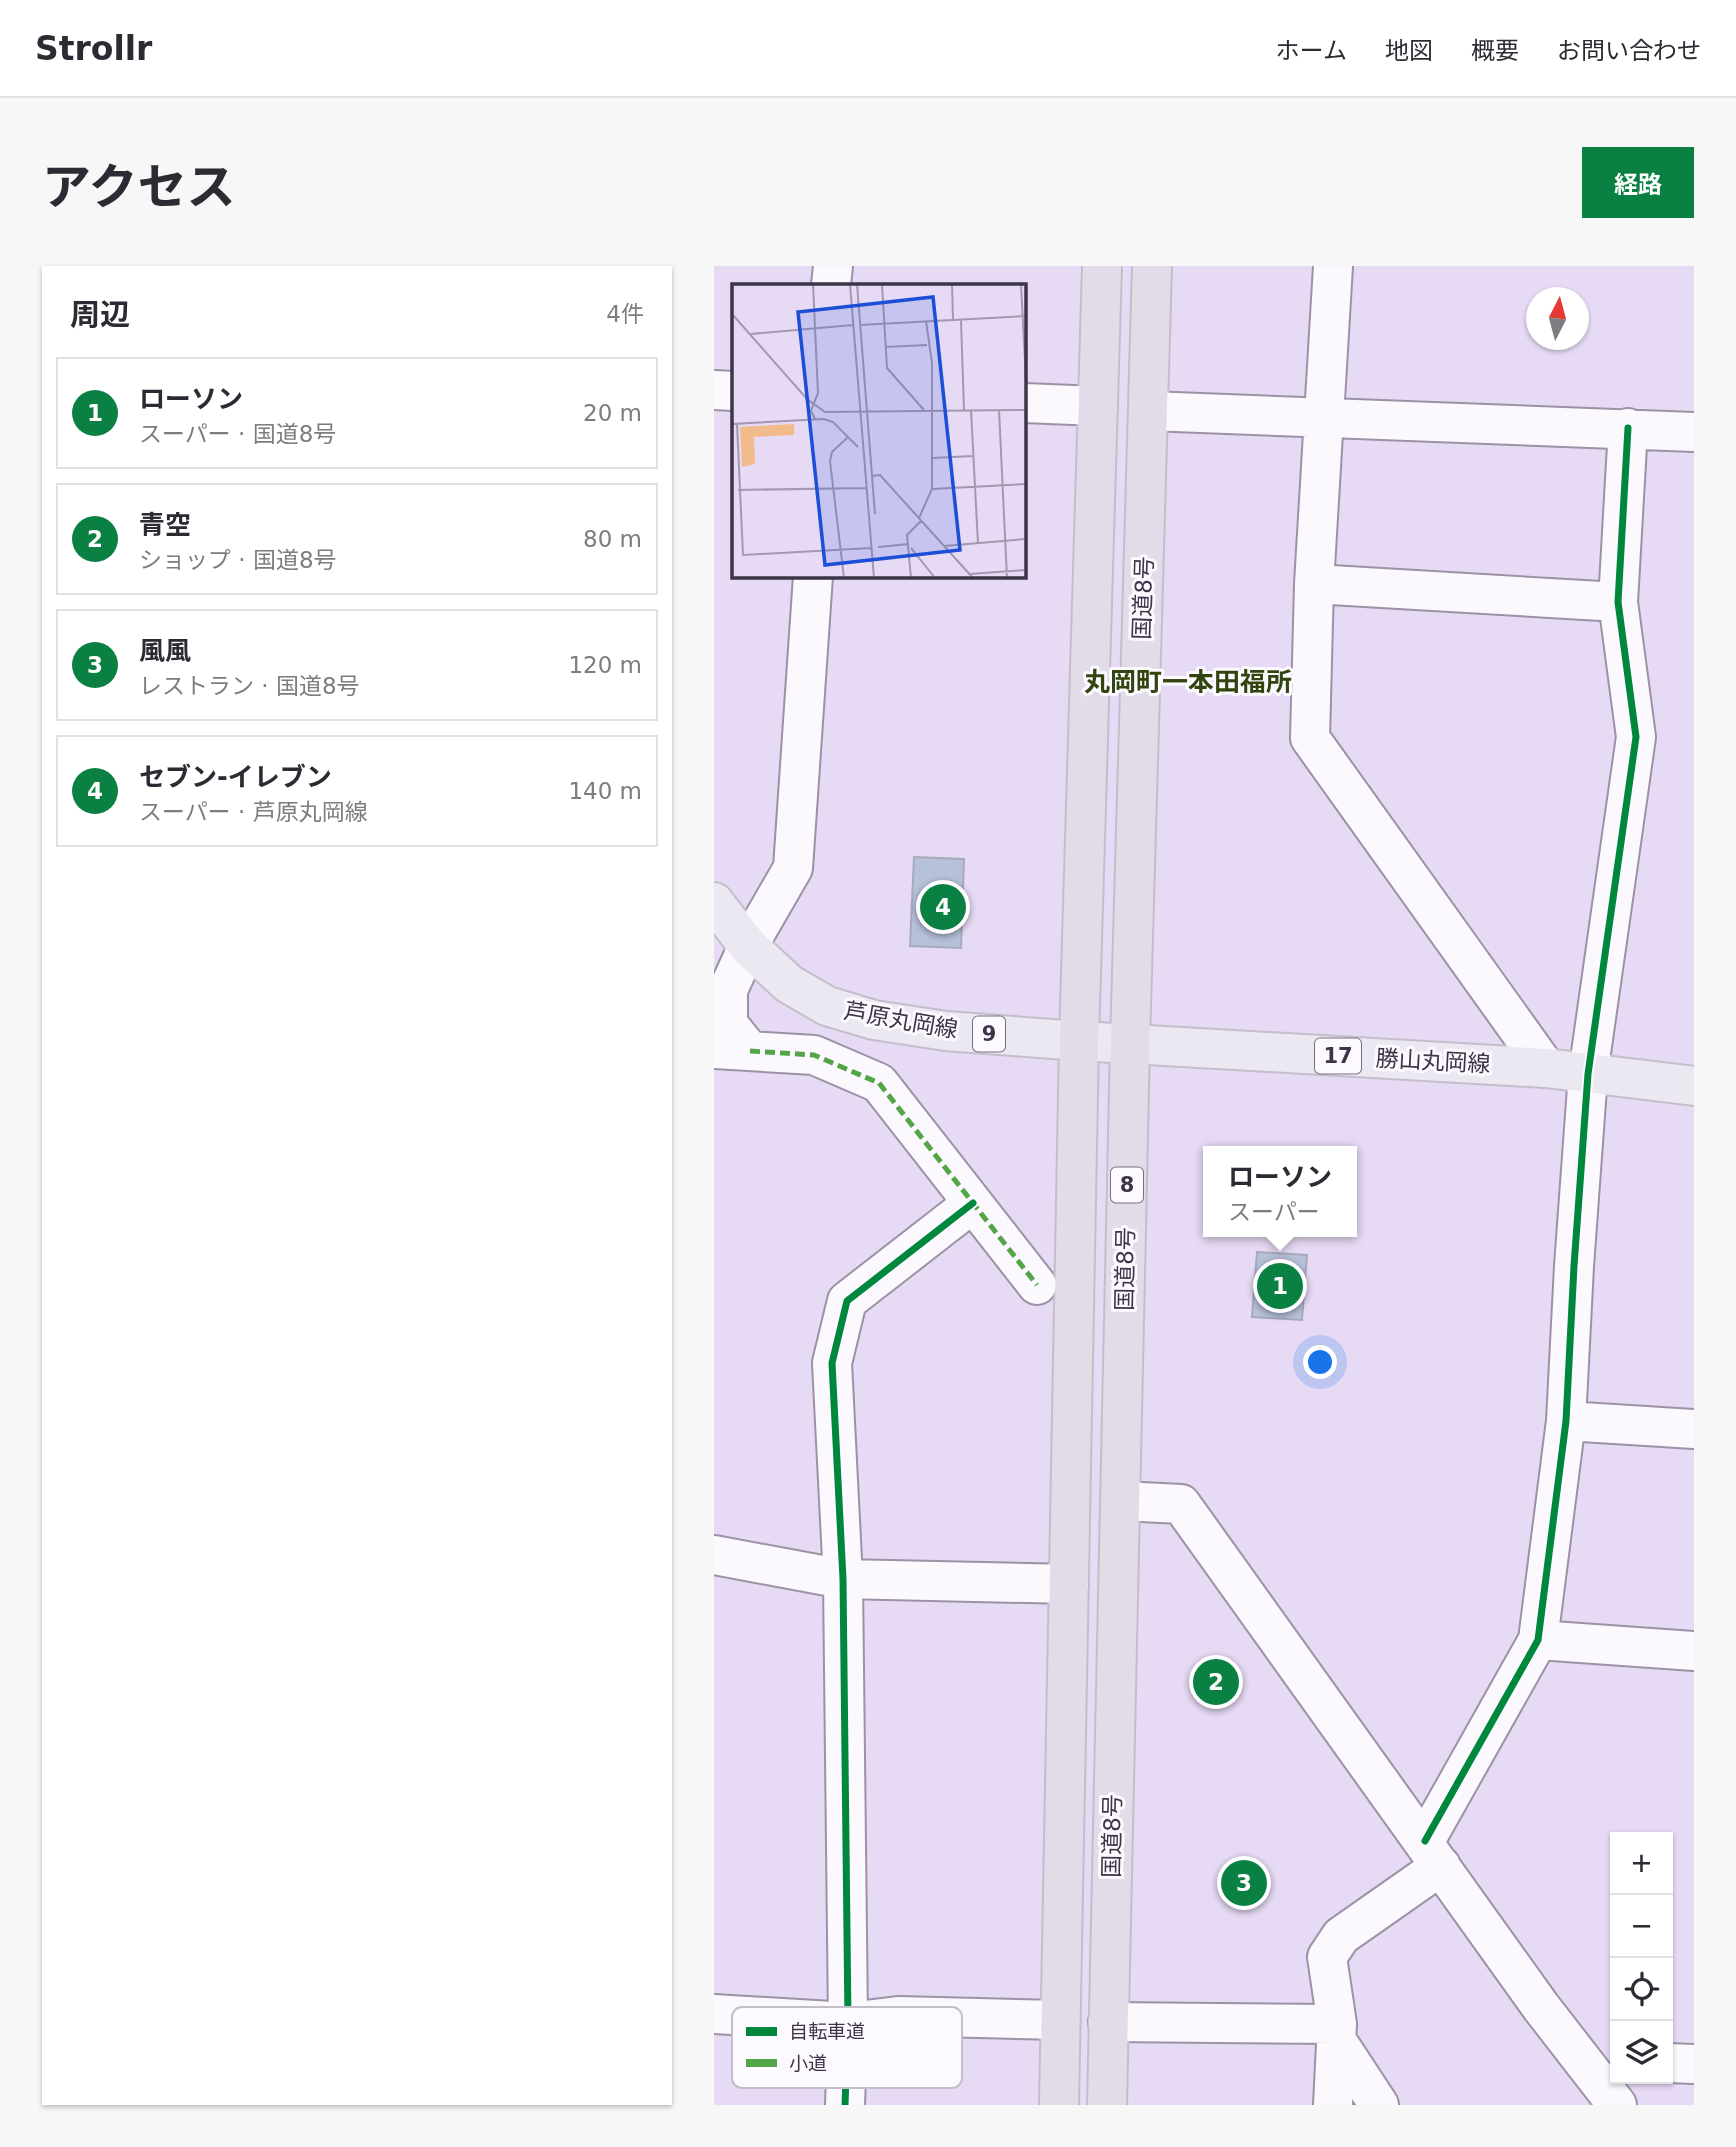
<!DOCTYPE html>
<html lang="ja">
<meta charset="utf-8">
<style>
:root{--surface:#fff;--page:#f7f7f7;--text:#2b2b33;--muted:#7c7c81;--line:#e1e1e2;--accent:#0b8043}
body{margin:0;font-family:"DejaVu Sans","Noto Sans JP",sans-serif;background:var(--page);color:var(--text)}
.controls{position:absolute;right:21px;bottom:21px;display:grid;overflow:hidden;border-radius:0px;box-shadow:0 2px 5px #0004}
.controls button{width:63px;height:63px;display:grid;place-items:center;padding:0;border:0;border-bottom:2px solid var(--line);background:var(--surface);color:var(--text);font:35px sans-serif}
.compass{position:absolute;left:812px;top:21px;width:63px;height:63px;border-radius:50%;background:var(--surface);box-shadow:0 2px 5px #0004;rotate:6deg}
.you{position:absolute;left:607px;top:1097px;width:24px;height:24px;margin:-18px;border:5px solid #fff;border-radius:50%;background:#1a73e8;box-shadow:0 0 0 10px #1a73e833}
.badge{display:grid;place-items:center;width:46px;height:46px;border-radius:50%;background:var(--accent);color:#fff;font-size:23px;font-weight:700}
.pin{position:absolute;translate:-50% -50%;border:4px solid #fff;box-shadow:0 2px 7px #0006}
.popup{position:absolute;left:489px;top:880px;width:154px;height:91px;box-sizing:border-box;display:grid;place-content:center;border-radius:0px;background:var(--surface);filter:drop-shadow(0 2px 5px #0005);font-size:23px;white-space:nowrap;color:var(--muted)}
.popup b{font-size:26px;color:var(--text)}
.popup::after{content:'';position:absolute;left:50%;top:100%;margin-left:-14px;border:14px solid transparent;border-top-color:var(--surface)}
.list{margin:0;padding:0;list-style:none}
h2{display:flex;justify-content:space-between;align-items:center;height:91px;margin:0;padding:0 28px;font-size:30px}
h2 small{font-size:23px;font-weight:400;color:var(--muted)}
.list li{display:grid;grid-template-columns:46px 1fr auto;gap:21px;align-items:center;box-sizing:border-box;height:112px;margin:0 14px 14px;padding:0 14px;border:2px solid var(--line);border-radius:0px}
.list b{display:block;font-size:26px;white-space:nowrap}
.list p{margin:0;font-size:23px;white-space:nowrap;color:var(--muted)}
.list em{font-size:23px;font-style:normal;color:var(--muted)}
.icon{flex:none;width:38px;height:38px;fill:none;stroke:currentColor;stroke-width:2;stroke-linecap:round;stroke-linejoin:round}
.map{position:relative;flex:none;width:980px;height:1839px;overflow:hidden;border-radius:0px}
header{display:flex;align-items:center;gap:42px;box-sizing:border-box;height:98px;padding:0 35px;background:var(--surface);border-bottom:2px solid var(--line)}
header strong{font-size:33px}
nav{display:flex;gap:38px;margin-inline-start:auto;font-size:24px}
.intro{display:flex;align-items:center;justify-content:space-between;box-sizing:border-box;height:168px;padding:0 42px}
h1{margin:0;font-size:49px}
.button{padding:18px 32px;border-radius:0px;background:var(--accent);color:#fff;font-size:24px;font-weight:700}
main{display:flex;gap:42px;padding:0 42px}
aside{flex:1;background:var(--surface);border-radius:0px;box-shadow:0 2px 5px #0004}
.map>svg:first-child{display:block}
.building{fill:#b7c1da;stroke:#a8aabc;stroke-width:2}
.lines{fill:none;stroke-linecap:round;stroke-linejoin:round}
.minor-casing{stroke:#9b92a5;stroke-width:42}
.major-casing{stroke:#c4becb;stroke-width:42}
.highway-casing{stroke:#c4becb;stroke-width:42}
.minor{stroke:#fbf9fd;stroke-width:38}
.major{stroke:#ece8f1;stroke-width:38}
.highway{stroke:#e2dce9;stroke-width:38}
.quiet{stroke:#54a547;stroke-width:5;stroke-dasharray:10 5;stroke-linecap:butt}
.cycleway-casing{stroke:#fcfaff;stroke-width:11}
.cycleway{stroke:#00873e;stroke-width:7}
.labels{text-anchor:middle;stroke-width:6;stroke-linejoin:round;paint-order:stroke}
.shield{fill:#fcfaff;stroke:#76707e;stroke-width:2}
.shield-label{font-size:21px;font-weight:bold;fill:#3d3547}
.street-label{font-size:23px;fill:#3d3547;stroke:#fcfaff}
.quarter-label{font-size:26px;font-weight:bold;fill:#32440f;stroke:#fcfaff}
.inset-road{fill:none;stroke:#a298af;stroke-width:2}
.view{fill:#1d4ed8;fill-opacity:0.15;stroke:#1d4ed8;stroke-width:3.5}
.inset-edge{fill:none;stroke:#3d3547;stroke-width:3.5}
.key{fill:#fcfaff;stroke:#c3bfc8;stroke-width:2}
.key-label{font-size:19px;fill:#3d3547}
</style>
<header>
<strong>Strollr</strong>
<nav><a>ホーム</a><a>地図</a><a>概要</a><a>お問い合わせ</a></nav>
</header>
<div class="intro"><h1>アクセス</h1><a class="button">経路</a></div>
<main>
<aside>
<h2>周辺<small>4件</small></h2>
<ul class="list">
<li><span class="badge">1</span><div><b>ローソン</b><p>スーパー · 国道8号</p></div><em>20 m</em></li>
<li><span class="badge">2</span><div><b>青空</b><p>ショップ · 国道8号</p></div><em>80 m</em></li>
<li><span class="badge">3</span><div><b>風風</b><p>レストラン · 国道8号</p></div><em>120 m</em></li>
<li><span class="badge">4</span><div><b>セブン-イレブン</b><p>スーパー · 芦原丸岡線</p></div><em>140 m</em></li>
</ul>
</aside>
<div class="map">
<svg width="980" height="1839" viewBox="0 0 980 1839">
<rect width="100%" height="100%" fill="#e6daf4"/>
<path class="building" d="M200,591L250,593L247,682L196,680Z
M543,986L593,989L588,1054L538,1051Z"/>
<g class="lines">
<g class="minor-casing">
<path id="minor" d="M619,0L600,318L596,472L832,802
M117,19L119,0
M0,124L19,125
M310,137L384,140
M435,145L980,166
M600,318L904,336
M0,783L100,789L165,817L323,1019
M36,785L14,758V724L34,680L79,602L99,310
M852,1155L980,1163
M407,1235L467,1238L827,1741L903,1839
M0,1289L129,1313L355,1318
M824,1374L980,1385
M711,1575L824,1374L852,1155L860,1000L874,808L922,471L904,336L914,162
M0,1748L134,1756L184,1750L346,1754
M394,1756L623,1758
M623,1775L665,1839
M954,1797L980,1798
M131,1839L134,1756L129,1313L118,1097L133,1035L259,937
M619,1839L623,1758L613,1691L627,1670L727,1600"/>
</g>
<g class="major-casing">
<path id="major" d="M0,636L34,680L75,718L113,740L160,754L232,765L365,775L832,802L980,820"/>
</g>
<g class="highway-casing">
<path id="highway" d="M345,1839L365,775L388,0
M393,1839L416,777L438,0"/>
</g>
<use href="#minor" class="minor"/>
<use href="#major" class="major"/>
<use href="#highway" class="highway"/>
<path class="quiet" d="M36,785L100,789L165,817L323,1019"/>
<g class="cycleway-casing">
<path id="cycleway" d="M711,1575L824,1374L852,1155L860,1000L874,808L922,471L904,336L914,162
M131,1839L134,1756L129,1313L118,1097L133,1035L259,937"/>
</g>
<use href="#cycleway" class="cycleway"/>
</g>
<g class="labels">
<g class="shield">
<rect x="259" y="750.5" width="32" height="35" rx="5"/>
<rect x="601" y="772.5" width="46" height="35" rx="5"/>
<rect x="397" y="901.5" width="32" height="35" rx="5"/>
</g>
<g class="shield-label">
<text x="275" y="775">9</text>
<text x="624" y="797">17</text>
<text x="413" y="926">8</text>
</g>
<g class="street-label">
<text transform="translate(429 332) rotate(-88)" y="8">国道8号</text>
<text transform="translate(187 754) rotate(10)" y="8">芦原丸岡線</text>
<text transform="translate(719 795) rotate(3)" y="8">勝山丸岡線</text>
<text transform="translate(411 1003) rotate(-89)" y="8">国道8号</text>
<text transform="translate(398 1570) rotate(-89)" y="8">国道8号</text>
</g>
<g class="quarter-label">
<text x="474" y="425">丸岡町一本田福所</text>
</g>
</g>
<g transform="translate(18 18)">
<rect width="294" height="294" fill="#e6daf4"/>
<path d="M62,140V151L22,153L23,180L10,183L8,143Z" fill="#f2bb8b"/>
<path class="inset-road" d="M81,0L86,109L79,127L83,135M118,0L142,294M125,0L143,230M150,0L155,84L192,126M220,0L221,35M289,0L294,97M0,30L75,115L93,128L294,126M229,36L232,126M128,41L294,32M19,50L121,41M153,63L195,61M239,126L246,260M267,126L275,294M0,140L92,135L101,138L126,163M5,140L11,271L139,264M200,174L242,172M140,192L148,191L241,294M200,205L294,200M6,206L134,204M187,234L200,205V79L194,37M212,262L294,255M146,263L177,260M179,264L203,294M238,290L294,286M112,294L98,177L100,168L116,153M179,294L175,251L189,237"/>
<path class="view" d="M201,13L228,266L93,281L66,28Z"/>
<rect width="294" height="294" class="inset-edge"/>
</g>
<rect x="18" y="1741" width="230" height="81" rx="10" class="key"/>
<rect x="32" y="1761" width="31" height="9" fill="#00873e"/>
<rect x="32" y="1793" width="31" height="8" fill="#54a547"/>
<g class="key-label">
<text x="75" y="1772">自転車道</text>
<text x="75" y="1804">小道</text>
</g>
</svg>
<div class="controls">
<button>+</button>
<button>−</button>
<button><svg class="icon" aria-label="locate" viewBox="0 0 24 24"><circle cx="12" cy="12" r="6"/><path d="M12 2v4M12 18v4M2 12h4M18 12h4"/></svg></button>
<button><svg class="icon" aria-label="layers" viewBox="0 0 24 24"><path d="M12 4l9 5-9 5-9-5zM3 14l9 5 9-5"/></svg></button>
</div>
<svg class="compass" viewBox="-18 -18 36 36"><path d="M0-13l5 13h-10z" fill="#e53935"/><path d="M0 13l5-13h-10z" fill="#7c7c81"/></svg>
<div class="you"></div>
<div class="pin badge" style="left:566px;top:1020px">1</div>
<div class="popup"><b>ローソン</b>スーパー</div>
<div class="pin badge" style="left:502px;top:1416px">2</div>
<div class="pin badge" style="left:530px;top:1617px">3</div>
<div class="pin badge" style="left:229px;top:641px">4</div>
</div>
</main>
